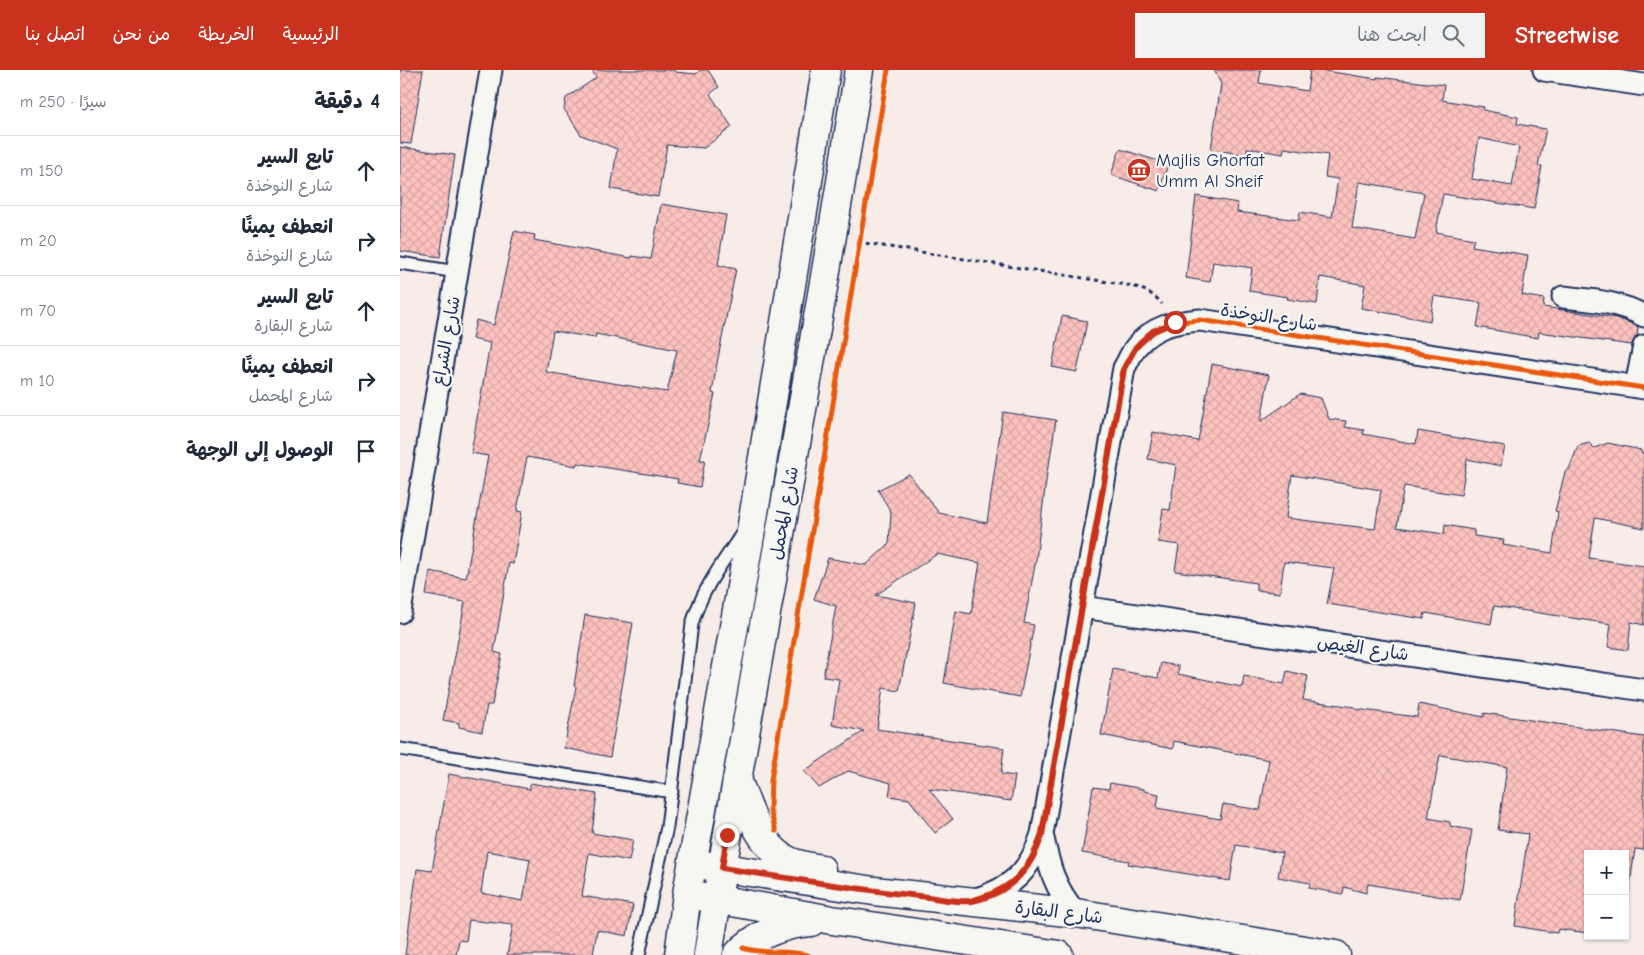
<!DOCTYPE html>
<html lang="ar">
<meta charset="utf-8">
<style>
:root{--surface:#fff;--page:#f2f2f3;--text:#1f2937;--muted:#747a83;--line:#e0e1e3;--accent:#c8321e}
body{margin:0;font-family:"Comic Neue","Playpen Sans Arabic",sans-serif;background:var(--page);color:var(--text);direction:rtl}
.controls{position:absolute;right:15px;bottom:15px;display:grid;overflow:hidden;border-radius:0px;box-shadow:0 1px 4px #0004}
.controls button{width:45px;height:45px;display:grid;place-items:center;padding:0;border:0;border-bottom:1px solid var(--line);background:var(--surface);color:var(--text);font:25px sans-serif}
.stop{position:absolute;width:15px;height:15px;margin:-11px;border:4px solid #c8321e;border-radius:50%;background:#fff}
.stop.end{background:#c8321e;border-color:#fff;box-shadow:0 1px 5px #0008}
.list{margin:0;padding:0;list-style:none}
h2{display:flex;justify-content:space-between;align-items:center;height:65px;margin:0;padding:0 20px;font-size:21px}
h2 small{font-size:16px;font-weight:400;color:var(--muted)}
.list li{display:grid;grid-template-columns:32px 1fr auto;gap:15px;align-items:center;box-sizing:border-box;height:70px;padding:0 20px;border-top:1px solid var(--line)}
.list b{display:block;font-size:19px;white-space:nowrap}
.list p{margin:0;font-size:16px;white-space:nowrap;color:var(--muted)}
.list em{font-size:16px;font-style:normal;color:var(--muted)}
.icon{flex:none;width:28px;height:28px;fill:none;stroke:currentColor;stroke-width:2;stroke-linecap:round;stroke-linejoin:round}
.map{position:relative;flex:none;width:1244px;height:885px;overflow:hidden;direction:ltr}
header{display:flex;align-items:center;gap:30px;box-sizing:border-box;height:70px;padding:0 25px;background:var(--accent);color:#fff}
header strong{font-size:24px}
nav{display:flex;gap:28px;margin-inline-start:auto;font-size:18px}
.search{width:350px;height:45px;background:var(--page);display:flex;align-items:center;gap:12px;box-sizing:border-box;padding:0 18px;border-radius:0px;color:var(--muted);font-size:19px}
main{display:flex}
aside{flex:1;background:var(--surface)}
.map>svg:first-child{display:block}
.building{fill:url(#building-cross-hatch);stroke:#1b2f5e;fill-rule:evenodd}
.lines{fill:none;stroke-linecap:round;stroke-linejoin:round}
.service-casing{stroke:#1b2f5e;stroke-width:15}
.minor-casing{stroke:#1b2f5e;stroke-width:25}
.tertiary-casing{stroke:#1b2f5e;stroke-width:31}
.path{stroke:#1b2f5e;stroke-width:3;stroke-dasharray:4 4;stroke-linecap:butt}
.service{stroke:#f6f6f2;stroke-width:11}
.minor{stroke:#f6f6f2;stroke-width:21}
.tertiary{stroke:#f6f6f2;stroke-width:28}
.cycleway-casing{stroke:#f6f6f2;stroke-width:8}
.cycleway{stroke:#e8590c;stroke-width:5}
.route{stroke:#c8321e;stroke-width:6}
.labels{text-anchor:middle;stroke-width:4.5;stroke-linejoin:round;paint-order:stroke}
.poi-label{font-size:18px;fill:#1b2f5e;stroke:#f6f6f2;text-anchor:start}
.street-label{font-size:18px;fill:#1b2f5e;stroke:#f6f6f2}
</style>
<header>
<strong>Streetwise</strong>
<div class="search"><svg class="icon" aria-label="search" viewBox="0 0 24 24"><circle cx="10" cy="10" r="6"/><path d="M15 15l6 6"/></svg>ابحث هنا</div>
<nav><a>الرئيسية</a><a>الخريطة</a><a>من نحن</a><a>اتصل بنا</a></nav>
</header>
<main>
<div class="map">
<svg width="1244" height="885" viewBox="0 0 1244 885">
<defs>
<pattern id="building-cross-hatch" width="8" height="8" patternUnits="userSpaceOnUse" patternTransform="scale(1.25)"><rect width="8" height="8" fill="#fec2be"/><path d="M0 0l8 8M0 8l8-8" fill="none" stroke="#d9a7a6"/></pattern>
</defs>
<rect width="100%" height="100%" fill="#f8ece8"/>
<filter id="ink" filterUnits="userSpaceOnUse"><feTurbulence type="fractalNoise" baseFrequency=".02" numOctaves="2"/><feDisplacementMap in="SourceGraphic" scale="10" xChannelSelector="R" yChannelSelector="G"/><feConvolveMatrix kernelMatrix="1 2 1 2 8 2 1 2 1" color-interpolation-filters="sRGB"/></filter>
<g filter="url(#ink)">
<path class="building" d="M0,0H23L11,74L0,73Z
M192,0H274L275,2L296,4L300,0H308L319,17L310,24L332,57L304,78L267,75L258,127L211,119L217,79L181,65L164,39L166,28L196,8Z
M814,0H861L859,13L907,21L910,0H919L977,9V7L1044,15L1042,30L1084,37L1083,40L1118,47L1117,54L1146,59L1138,96H1142L1134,139L1043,124L1036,162L1074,169L1072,176L1128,185L1122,225L1144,229L1143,237L1216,248L1230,253L1238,257L1237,266L1231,275L1139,262L1138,268L1077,257L1081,233L1034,226L1030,251L961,238L965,215L920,207L917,234L887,229L888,227L849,221L852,198L813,192L810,212L786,208L796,126L838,133L837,142L899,150L900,142L932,147L938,109L925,107L928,85L884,78L883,84L847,78L846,85L811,79L821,14ZM1079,68L1119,77L1112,116L1072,109ZM959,112L1024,123L1015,169L952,158Z
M0,77L55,85L40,187L0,181Z
M720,79L768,94L759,121L711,105Z
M261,134L326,145L318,195L336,199L317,293L312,323L315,324L300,390H305L300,417L277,413L278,409L177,393L176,396L127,387L117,441L122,442L113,494L109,493L94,582L102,584L92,635H87L82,662L59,657V653L43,650L65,532L26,525L30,501L66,508L88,386L71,383L90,273L72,269L76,250L94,255L114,161L135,165L134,170L231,188L232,186L251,189ZM153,261L195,268L196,264L277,280L267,322L146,302Z
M662,246L687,251L677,302L652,297Z
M812,294L869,305L861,351L900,324L921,328L929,349L946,351L945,357L964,360L963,364L1016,374L1018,361L1105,376L1101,396L1067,389L1061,425L1004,416L997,457L1044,464L1045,455L1074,460V466L1104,470L1103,475L1152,483L1158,442L1155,441L1165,402L1169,399L1178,376L1189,373L1194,378L1208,373L1241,380V383L1244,384V458L1195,448L1189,488L1244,496V555L1231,552L1228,580L1208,577L1211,554L1094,536L1091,554L1025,543L1024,549L927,534L934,498L884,492L880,523L856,520V513L775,501L779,475L758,472L763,439L770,440L776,395L748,389L753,362L798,371ZM892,405L981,420L975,459L886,448Z
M603,342L656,350L649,395H648L636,490L624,553L634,555L620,627L544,613L556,541L571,544L580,493L537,484L476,525L516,533L499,621L483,618L477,659L604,678L601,704L615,706L611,731L529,719L553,749L535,763L509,729L489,726L491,713L448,701L419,718L404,701L464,661L432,655L439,609L423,607L436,536L414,529L428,488L466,495L489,474L491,442L478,420L509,404L539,443L587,453Z
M185,545L233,553L210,687L164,678L176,617L174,616Z
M761,593L779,596L778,604L842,617L844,606L884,614L887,601L908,606L903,630L955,637V639L1017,647L1019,634L1084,647V643L1244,667V780L1235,779L1225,850V784H1188V863L1158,859L1157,863L1115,856L1128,764L1098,760L1107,697L1040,685L1028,748L1050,752V756L1072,760L1060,830L968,814L966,823L944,817L943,824L909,818L910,813L878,807L882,783L836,775L830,811L728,794L729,791L682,783L693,717L709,719L710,713L744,719V721L759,724L757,738L820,749L823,734L860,740L869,690L774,671L773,679L701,665L713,599L758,608Z
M49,704L130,719V713L197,724L192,763L233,770L229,791L189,783L182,826L233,835L227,866L197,860L193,885H107L113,855L69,850L66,871L59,870L56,885H5L17,799L32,801ZM87,781L130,789L123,831L81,823Z"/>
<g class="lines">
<g class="service-casing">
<path id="service" d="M0,193L57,202
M0,679L272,722
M239,885L267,757L292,554C302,519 323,492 343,462"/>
</g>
<g class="minor-casing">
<path id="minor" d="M1144,0L1244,15
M1163,227C1191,230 1220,232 1244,246
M1236,316L1244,276
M682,537L1244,620
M0,542L91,0
M642,764C649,796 654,818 676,843
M573,830C611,819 630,802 642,764L724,298C728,292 731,283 736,277C753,256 774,252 800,250L1244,318"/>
</g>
<g class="tertiary-casing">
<path id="tertiary" d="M337,709C348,739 361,781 394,793C403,796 412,797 421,799
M304,795L474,821L676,843L936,885
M299,826L432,850L659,885
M279,885L287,824L353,449L426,0
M308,885C355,589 413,296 459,0
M337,885C355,864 385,854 411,852"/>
</g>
<path class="path" d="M458,172L733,216C745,220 754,224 762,234"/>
<use href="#service" class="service"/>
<use href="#minor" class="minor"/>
<use href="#tertiary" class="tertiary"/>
<g class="cycleway-casing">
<path id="cycleway" d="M376,761L370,740L371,710L488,0
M569,831C609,820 630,804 642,764L724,298C728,292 731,283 736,277C753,256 774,252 800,250L1244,318
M343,878C365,885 386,879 408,885"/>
</g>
<use href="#cycleway" class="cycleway"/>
</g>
</g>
<g class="lines" filter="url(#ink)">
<path class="route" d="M327,765L322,798C388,808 453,819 519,826C532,827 560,833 572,831C610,823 631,800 642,764L724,298L736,277L753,261L775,252"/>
</g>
<defs>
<g id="museum-disc" transform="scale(1.25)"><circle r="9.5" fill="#c8321e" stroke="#f6f6f2"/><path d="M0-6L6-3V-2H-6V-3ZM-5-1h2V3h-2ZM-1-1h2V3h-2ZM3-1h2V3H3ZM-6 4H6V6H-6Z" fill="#fff"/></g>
</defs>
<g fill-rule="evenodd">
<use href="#museum-disc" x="739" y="100"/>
</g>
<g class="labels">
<g class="poi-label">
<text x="756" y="96">Majlis Ghorfat<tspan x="756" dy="21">Umm Al Sheif</tspan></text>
</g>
<g class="street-label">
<text transform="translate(869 247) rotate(9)" y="6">شارع النوخذة</text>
<text transform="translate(46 271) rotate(-80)" y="6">شارع الشراع</text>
<text transform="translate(384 443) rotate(-80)" y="6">شارع المحمل</text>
<text transform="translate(963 578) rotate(8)" y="6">شارع الغيص</text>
<text transform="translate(659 842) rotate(7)" y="6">شارع البقارة</text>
</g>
</g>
</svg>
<div class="controls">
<button>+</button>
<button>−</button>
</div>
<div class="stop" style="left:775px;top:252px"></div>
<div class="stop end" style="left:327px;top:765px"></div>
</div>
<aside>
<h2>4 دقيقة<small>سيرًا · 250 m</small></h2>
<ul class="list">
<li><svg class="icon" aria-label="ahead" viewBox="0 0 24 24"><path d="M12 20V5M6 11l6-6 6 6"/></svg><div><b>تابع السير</b><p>شارع النوخذة</p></div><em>150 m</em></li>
<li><svg class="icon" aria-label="right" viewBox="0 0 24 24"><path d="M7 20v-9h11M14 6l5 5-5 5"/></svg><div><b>انعطف يمينًا</b><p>شارع النوخذة</p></div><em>20 m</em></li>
<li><svg class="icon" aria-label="ahead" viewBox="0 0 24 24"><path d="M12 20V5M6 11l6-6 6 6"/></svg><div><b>تابع السير</b><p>شارع البقارة</p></div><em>70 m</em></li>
<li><svg class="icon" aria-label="right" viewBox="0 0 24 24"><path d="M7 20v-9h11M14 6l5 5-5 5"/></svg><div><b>انعطف يمينًا</b><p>شارع المحمل</p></div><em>10 m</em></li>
<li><svg class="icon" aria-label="arrive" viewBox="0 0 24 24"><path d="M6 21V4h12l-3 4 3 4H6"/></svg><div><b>الوصول إلى الوجهة</b></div></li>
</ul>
</aside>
</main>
